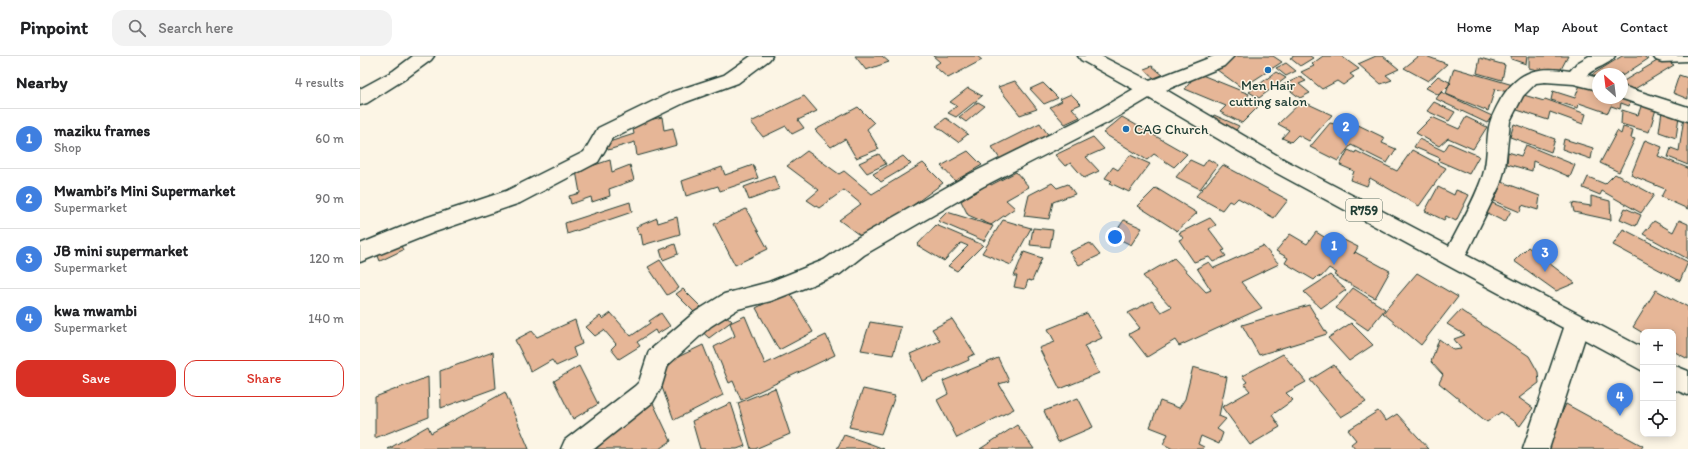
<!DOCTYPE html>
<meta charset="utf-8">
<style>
:root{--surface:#fff;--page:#f2f2f2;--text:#202124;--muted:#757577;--line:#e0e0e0;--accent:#d93025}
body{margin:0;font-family:Itim,sans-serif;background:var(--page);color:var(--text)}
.controls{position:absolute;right:12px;bottom:12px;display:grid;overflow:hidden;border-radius:8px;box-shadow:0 2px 10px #0003}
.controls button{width:36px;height:36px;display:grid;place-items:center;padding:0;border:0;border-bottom:1px solid var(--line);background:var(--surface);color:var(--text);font:20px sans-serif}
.compass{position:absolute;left:1232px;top:12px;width:36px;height:36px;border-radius:50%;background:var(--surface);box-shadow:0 2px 10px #0003;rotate:332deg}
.you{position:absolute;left:755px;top:181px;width:14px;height:14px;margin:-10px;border:3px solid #fff;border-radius:50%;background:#1a73e8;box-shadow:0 0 0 6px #1a73e833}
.badge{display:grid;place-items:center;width:26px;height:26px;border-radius:50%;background:var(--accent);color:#fff;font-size:13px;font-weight:700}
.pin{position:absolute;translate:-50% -33px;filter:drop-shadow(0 1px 2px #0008)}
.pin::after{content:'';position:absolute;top:21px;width:14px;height:12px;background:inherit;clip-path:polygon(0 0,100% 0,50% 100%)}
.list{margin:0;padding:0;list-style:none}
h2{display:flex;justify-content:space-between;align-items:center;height:52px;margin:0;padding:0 16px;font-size:17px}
h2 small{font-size:13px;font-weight:400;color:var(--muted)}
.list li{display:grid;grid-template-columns:26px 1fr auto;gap:12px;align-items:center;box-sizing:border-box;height:60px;padding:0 16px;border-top:1px solid var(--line)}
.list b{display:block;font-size:15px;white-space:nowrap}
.list p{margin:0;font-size:13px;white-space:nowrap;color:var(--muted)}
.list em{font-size:13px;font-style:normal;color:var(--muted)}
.actions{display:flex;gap:8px;padding:12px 16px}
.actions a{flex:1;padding:9px 0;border:1px solid var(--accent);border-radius:12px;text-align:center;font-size:14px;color:var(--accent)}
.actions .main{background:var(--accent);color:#fff}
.icon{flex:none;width:22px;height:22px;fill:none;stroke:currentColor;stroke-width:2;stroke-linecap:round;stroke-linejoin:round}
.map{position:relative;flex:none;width:1328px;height:393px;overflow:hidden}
header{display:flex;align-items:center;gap:24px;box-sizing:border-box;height:56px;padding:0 20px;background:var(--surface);border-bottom:1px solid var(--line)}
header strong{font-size:19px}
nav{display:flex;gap:22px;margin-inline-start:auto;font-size:14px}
.search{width:280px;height:36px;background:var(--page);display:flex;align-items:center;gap:10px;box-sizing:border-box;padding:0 14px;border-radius:12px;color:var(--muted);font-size:15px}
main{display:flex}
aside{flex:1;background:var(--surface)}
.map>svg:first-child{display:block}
.building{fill:#e6b697;stroke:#1f3d34}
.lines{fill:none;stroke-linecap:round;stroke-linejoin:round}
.street-casing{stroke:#1f3d34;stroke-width:3}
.primary-casing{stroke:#1f3d34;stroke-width:3}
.street{fill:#fcf5e5;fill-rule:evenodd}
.primary{fill:#fcf5e5;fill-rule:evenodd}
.poi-dot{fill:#1f6fb2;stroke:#fcf5e5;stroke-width:1.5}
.labels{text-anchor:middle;stroke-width:3;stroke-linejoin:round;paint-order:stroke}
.shield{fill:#fcf5e5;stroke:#617469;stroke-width:1}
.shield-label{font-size:13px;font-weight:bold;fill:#1f3d34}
.poi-label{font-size:14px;fill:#1f3d34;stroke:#fcf5e5}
</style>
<header>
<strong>Pinpoint</strong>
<div class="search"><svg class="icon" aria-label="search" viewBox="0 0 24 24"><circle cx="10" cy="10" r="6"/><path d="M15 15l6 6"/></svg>Search here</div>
<nav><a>Home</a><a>Map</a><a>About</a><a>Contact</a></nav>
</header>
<main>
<aside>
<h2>Nearby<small>4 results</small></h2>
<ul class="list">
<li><span class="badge" style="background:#3f7fe0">1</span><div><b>maziku frames</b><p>Shop</p></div><em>60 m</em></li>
<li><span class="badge" style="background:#3f7fe0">2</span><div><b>Mwambi’s Mini Supermarket</b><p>Supermarket</p></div><em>90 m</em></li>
<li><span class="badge" style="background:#3f7fe0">3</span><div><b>JB mini supermarket</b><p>Supermarket</p></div><em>120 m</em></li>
<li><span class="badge" style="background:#3f7fe0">4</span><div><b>kwa mwambi</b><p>Supermarket</p></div><em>140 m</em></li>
</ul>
<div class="actions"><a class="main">Save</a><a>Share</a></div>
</aside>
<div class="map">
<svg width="1328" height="393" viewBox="0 0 1328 393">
<rect width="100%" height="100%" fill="#fcf5e5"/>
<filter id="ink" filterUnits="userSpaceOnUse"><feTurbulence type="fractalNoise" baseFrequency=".025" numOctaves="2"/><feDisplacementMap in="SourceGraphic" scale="8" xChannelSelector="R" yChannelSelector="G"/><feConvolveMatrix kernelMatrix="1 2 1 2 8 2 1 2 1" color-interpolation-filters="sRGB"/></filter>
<g filter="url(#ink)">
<path class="building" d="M495,0H522L529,6L506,14Z
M573,0H617L622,4L588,22L574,10L580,6Z
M871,0H913L922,6L882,32L853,11Z
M934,0H950L953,2L940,10L930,2Z
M963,0H981L999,13L990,18L994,21L983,29L977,25L962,33L941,16L954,10L952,8Z
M1016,0H1023L1039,13L1026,19L1032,24L1021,28L998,8Z
M1059,0H1066L1087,8L1068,25L1044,12Z
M1151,0H1167L1166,8L1151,3Z
M1169,0H1208L1198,19L1169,12Z
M1262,0H1283L1288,3L1262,20V18H1238V25L1230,20Z
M1120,2L1145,9L1142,24L1117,17Z
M1302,2L1314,9L1268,37L1262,33V26Z
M926,7L936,15L926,20L916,12Z
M792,10L804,20L796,24L784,13Z
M1094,12L1153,29L1152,37L1135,33L1128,55L1086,38Z
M916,16L926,22L899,42L889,36Z
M837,17L889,38L885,44L898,51L882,67L860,56L866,50L825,33Z
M1319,19L1328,22V43L1313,37Z
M1078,20L1091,27L1079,39L1066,32Z
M940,21L946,25L939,28L950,37L940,42L923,29Z
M655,25L677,53L660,59L638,31Z
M683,27L698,42L684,48L670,33Z
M1220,29L1238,31V42H1262V37L1272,41L1269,50L1261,47L1260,53L1251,50L1248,57L1219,47L1218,52L1191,44L1193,35L1215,42Z
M608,32L622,40L596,61L588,57L597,50L590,46Z
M1081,36L1132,60L1127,67L1076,43Z
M1157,37L1184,45L1185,43L1226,58L1223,68L1190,56L1188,64L1151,52Z
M711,38L721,48L712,52L720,61L705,68L690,51L702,45L700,43Z
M444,40L457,55L438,64L444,72L432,78L426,70L403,81L391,66Z
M942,45L972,59L949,85L938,79L931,86L922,82L929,74L918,68Z
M1283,45L1297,50L1289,76L1261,68L1262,54L1278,59Z
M618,46L625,50L606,66L599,61Z
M1074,46L1095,56L1089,65L1067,55Z
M498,51L514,67L507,73L519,93L496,102L485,83L471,91L455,74Z
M1302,55L1319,60L1316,82L1299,76Z
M854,59L879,70L876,74L851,64Z
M302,61L304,74L313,72L317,89L277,100L275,86L248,94L246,87L274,78L272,68Z
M762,61L827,98L814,111L794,98L787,104L743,77Z
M1072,61L1099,73L1106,61L1127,71L1113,93L1088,82L1079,90L1056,77Z
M1324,61L1328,62V109L1308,101L1311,92L1319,95Z
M586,62L608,78L598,86L576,70Z
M680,67L689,80L640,103L632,91Z
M970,67L991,72L994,67L1025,82L1022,87L1036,93L1027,107L991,89L978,105L950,91Z
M1154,68L1195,83L1191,96L1150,81Z
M1263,71L1273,74L1271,82L1275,83L1259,116L1240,107L1257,75L1261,78Z
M733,81L744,93L726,101L739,115L724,122L711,107L705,110L695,99Z
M1059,83L1084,95L1089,87L1119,100L1109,118L1079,105L1080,102L1054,91Z
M1204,83L1233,92L1231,103L1202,93Z
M1285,84L1302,91L1298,100L1328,112V153L1301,141L1305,133L1271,119Z
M1166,89L1215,109L1210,121L1173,105L1172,115L1147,108L1148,96L1161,100Z
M988,94L995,97L996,95L1037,115L1052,94L1086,112L1059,150L1010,122L1007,130L991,124L994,115L980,109Z
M447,95L479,118L484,115L512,138L563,107L583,127L506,184L479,164L501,148L484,134L459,152L447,144L459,134L427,110Z
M608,95L622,109L595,125L581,110Z
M519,98L526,108L507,117L499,107Z
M770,99L790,108L769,136L750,127L752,125L745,122L753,111L758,114Z
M543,100L551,108L521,126L513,118Z
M848,103L858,109L840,133L816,121L830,104L843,110Z
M250,104L252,116L270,109L274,124L249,133L250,140L232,146L231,141L211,148L209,140L220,137L216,115Z
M393,109L398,122L360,135L358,130L326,140L322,125L362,111L365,119Z
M863,109L928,144L914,162L878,142L873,147L869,145L862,154L836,140Z
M656,116L669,131L646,144L655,152L631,169L608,159L601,145L630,127L631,129Z
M1255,118L1294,139L1281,157L1242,135L1240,139L1223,132L1228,121L1245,128Z
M414,120L419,133L389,144L384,131Z
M1142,126L1180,140L1178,154L1162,149L1160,156L1134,145Z
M692,127L697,132L708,128L715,138L693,146L689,163L664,160L669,139Z
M1078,131L1094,139L1096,134L1109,139L1096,165L1086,160L1084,164L1065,155Z
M796,132L837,157L817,175L778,150Z
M1231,140L1250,145L1251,164L1214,156L1212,147L1231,150Z
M270,146L272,156L207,178L205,167Z
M1130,146L1151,155L1145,166L1125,156Z
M1265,152L1281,159L1276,170L1260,163Z
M386,153L408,193L375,209L354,168Z
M587,156L633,170L624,185L578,165Z
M317,161L320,178L283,189L281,178L279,179L276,171L297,162L298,167Z
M850,162L856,169L849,173L865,194L862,195L866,200L853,206L849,201L834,206L819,184L823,182L819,177Z
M643,164L671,172L651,209L622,197Z
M764,164L782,172L771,189L753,180Z
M1319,164L1328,168V203L1283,178L1294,165L1313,176Z
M576,169L623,189L597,215L588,210L608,190L601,187L584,205L557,189Z
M673,172L693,174L690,191L670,189Z
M1263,173L1328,206L1320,225L1253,189Z
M956,176L969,184L974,179L998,191L994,198L995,196L1030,215L1015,242L974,219L977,217L969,212L961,221L958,220L954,224L925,207L928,202L916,195L930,178L947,188Z
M38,184L43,194L20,205L16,195Z
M730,187L740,199L719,209L709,196Z
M315,188L318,198L303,204L300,194Z
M903,190L919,208L881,226L902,252L819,290L815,284L787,301L769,278L780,272L768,257L792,245L801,256L811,251L783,220L814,202L846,236L851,234L837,212L849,206L854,212Z
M1168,191L1215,227L1196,235L1154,205Z
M664,196L682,202L672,225L668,224L665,233L654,231L657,220H654Z
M300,204L319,232L307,239L288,211Z
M1057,217L1098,241L1061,289L1023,257Z
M970,219L986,234L961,252L944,236Z
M993,232L1025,253L1008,274L976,252Z
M323,233L341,251L334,256L316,238Z
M1296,234L1328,251V303L1313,295V276L1283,277L1273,271Z
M429,235L453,276L419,294L396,252Z
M949,249L967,278L899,299L882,269Z
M1100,254L1169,300L1178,316L1179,327L1159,342L1173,352L1160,370L1141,356L1127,366L1079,327L1083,319L1071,306L1079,283L1094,294L1101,293L1094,283L1105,279L1087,268Z
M361,255L372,265L349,282L338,272Z
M251,257L271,280L290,267L289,265L301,257L310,270L297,278L295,274L277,286L280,290L259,303L251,293L256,288L244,274L235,280L226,271L240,260L243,263Z
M727,257L742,282L724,290L739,317L700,333L679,292L695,286L688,273Z
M385,260L405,308L466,279L475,299L381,344L373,325L369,327L354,291L375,280L370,267Z
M592,263L615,298L608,301L609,304L562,325L550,298L580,285L572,273Z
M215,264L222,288L213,292L216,301L196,310L192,304L171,316L155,284L172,275L177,281Z
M510,266L541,271L533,299L501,294Z
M991,267L1013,289L989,305L968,282Z
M343,289L363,339L314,364L295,312Z
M133,296L136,332L81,352L80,315Z
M923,298L946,326L926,337L933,344L912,359L920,371L890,389L862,351L890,335L884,328L887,326L882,320Z
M638,302L649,325L639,328L654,353L597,382L577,344L588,338L583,325Z
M974,309L1006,346L981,361L950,324Z
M219,310L238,348L213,363L194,325Z
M833,311L867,321L859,360L866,363L857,373L863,377L859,388L841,380L838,388L844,391L843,393H813L803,388L808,378L790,371L800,345L819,352L825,343Z
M68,321L69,361L15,382V341Z
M415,332L430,378L395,393H391L378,347Z
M503,333L535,340L521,378L489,371Z
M145,336L169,393H28L68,370L71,377Z
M718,342L733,371L698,386L684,355Z
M293,347L311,385L299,393H221L255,369Z
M371,347L385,390L377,393H340L332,365Z
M1206,348L1283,390L1281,393H1185Z
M1018,355L1026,365L1037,358L1069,393H995L991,388L996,384L988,374Z
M657,369L674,393H620Z
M484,379L511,388L524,393H477Z"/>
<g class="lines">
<g class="street-casing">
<path id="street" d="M53,0H74L71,4L45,23L7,47L0,49V33L33,15Z
M391,0H412L409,4L378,27L326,46L252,82L238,106L160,147L75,176L0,206V188L59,164L146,135L224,96L238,72L312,36L364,19Z
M854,0H874L864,10L796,38L747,67L622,131L504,199L480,218L411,245L378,253L351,270L308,309L301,332L293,346L234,393H201L205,384L275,330L279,326L289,295L335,256L364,238L409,226L464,204L488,187L608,119L733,57L782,28Z
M1229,0H1255C1250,9 1235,11 1227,19L1238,22V34L1214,28L1185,26L1176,27L1163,40L1150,65L1145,112L1140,129L1102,207L1094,210L1086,207L1083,201C1097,174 1113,148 1123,119C1128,103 1126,87 1129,71C1131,61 1136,52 1141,43C1159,14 1178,10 1210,15L1217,7Z
M1293,0H1328V5L1302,6L1296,4Z
M1262,30L1328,51V65L1260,42H1262Z
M1217,259L1225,262L1229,269L1189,393H1163L1205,269L1209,262Z"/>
</g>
<g class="primary-casing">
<path id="primary" d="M718,0H741L796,28L925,104L1283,292V315L911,114L782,38L721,4Z
M1313,309L1328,315V339L1313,333Z"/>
</g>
<use href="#street" class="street"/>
<use href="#primary" class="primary"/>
</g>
</g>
<g class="poi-dot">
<circle cx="908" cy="14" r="4"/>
<circle cx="766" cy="73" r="4"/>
</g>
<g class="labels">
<rect class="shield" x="986" y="143" width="36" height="22" rx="3"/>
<g class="shield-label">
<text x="1004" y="159">R759</text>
</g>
<g class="poi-label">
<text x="908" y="34">Men Hair<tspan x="908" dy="16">cutting salon</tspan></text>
<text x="774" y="78" text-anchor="start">CAG Church</text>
</g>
</g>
</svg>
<div class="controls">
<button>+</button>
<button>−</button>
<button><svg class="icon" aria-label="locate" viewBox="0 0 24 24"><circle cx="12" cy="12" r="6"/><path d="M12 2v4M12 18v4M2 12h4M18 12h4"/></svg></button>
</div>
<svg class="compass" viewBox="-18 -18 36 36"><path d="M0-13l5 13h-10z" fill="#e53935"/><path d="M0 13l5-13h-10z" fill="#757577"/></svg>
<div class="you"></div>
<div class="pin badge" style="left:974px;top:209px;background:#3f7fe0">1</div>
<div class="pin badge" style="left:986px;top:90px;background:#3f7fe0">2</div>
<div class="pin badge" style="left:1185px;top:216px;background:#3f7fe0">3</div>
<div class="pin badge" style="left:1260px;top:360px;background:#3f7fe0">4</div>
</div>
</main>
